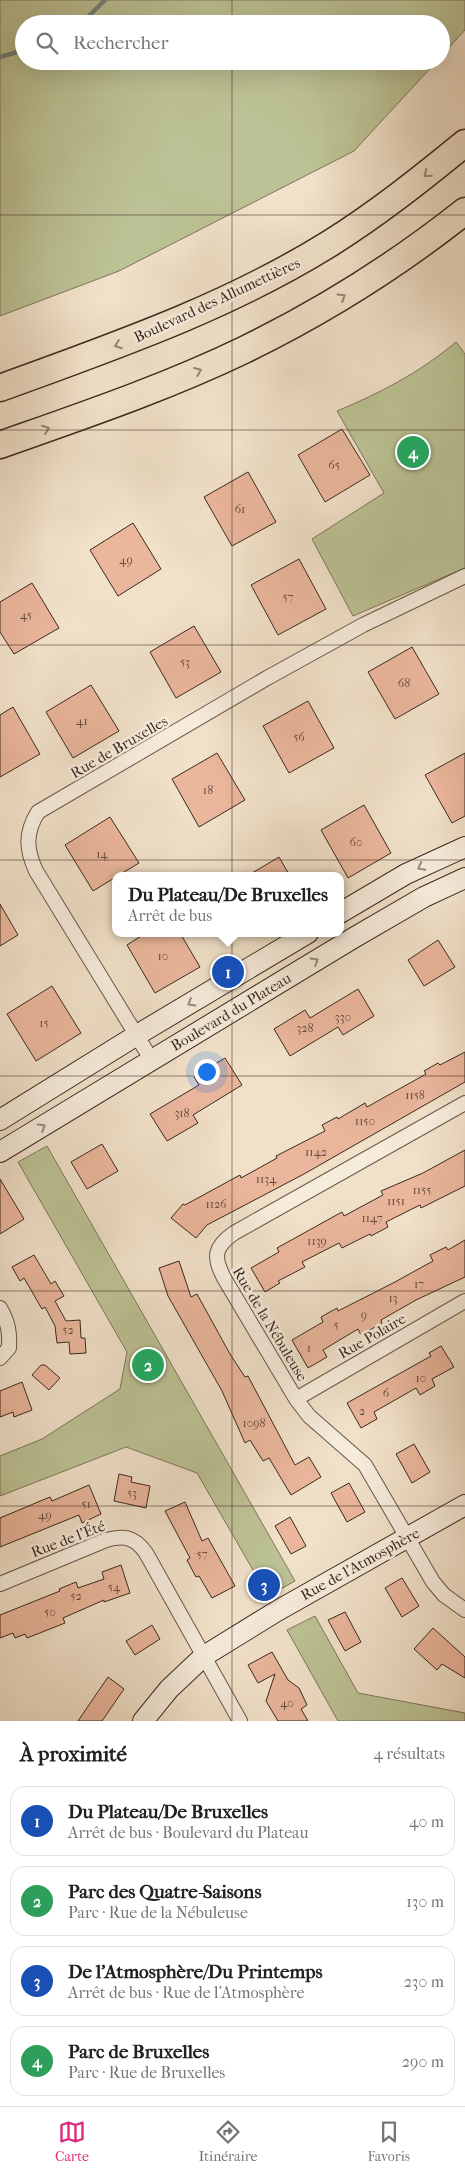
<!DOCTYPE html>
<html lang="fr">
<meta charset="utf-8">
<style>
:root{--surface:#fff;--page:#f6f6f6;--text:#202124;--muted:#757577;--line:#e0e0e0;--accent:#db2777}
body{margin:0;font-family:"IM FELL French Canon",serif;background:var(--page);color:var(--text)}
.you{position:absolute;left:206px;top:1071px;width:18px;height:18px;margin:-12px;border:4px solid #fff;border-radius:50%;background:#1a73e8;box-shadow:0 0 0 8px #1a73e833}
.badge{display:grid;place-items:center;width:32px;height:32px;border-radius:50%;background:var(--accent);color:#fff;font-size:16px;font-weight:700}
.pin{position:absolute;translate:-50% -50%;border:2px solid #fff;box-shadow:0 1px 5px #0006}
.popup{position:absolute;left:112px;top:872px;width:232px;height:65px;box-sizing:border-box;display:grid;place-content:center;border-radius:10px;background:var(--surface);filter:drop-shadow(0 1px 4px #0005);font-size:16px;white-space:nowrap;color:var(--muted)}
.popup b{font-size:19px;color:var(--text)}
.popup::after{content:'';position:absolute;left:50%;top:100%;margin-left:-10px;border:10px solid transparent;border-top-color:var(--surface)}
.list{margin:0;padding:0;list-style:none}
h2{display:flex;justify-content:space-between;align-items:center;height:65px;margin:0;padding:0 20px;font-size:21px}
h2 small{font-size:16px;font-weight:400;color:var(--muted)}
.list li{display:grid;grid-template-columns:32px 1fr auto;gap:15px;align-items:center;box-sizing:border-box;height:70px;margin:0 10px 10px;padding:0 10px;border:1px solid var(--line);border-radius:15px}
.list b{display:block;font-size:19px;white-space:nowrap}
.list p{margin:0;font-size:16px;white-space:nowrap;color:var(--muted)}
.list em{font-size:16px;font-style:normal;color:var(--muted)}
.icon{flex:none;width:28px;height:28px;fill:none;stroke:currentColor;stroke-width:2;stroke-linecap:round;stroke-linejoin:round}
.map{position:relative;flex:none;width:465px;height:1721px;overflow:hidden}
.search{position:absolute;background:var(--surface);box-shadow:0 5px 20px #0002;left:15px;right:15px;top:15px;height:55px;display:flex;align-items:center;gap:12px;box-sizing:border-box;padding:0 18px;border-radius:28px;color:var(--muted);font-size:19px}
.sheet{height:385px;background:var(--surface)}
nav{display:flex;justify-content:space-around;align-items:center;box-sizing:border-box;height:70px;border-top:1px solid var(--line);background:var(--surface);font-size:14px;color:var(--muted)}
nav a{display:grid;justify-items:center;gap:2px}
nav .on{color:var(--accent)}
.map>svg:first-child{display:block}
.green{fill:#bcc295;stroke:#7c765a}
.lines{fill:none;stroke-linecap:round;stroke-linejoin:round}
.stream{stroke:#758278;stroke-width:4.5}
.building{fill:#eab69c;stroke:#3b2920}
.street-casing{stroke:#68574a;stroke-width:16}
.secondary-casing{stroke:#3b2920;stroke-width:22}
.highway-casing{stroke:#3b2920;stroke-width:29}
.street{stroke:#f6ecdc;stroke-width:14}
.secondary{stroke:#f6ecdc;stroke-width:20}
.highway{stroke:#f1e1c9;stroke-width:26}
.oneway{stroke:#968574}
.oneway2{stroke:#988a7e}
.grid{fill:none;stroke:#3b2920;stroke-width:1;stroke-opacity:0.55}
.labels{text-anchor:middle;stroke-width:5;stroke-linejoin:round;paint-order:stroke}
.number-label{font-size:12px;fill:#674c3f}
.street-label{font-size:15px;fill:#3b2920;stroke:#f6ecdc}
</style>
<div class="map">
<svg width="465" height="1721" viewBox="0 0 465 1721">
<rect width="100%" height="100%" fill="#f1e1c9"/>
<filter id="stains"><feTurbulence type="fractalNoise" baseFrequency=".004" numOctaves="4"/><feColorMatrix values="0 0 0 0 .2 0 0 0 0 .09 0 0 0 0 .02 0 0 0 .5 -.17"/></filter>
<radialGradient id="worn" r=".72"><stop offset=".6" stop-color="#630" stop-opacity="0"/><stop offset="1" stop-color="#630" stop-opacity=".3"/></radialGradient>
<path class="green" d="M0,0H465V30L441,56V24H24V61H437L354,151L119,271L0,316Z
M456,342L465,354V568L353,616L312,539L384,493L337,411C380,393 419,373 456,342Z
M47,1146L295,1581L268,1596L197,1473L126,1447L0,1496V1456L42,1439L120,1389L127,1352L18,1162Z
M315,1616L358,1693L465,1713V1721H338L287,1630Z"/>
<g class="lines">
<path class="stream" d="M81,24L105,0
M0,57L24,50"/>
</g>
<path class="building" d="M342,429L370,475L325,502L298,455Z
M248,472L276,522L232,546L204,497Z
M133,523L161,569L118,596L90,550Z
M299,559L326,609L278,635L251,585Z
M32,583L59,628L14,654L0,632V602Z
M194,626L221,672L176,698L150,652Z
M412,647L439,694L395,719L368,672Z
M91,685L119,731L73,758L46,712Z
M308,701L334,748L289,773L263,726Z
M13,707L40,754L0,777V715Z
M217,753L245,800L199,827L172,779Z
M465,753V816L452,823L425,775Z
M364,805L391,853L348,878L321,830Z
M110,817L139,863L93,891L65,845Z
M279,857L290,876H247Z
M0,904L18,935L0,946Z
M146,933H180L200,967L155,993L127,945Z
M438,940L455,967L424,986L408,960Z
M52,986L81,1033L36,1061L7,1014Z
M358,989L374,1016L343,1035L338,1027L290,1056L274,1029L305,1010L310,1018Z
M465,1052V1082L304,1174L207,1225L196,1238L171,1218L183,1204L185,1205L240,1175L241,1178L277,1158L276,1156L325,1131L322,1125L337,1117L338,1119L365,1103L367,1107L426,1074L424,1071L438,1063L440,1065Z
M225,1058L242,1085L193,1115L198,1123L167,1141L150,1114L199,1085L194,1077Z
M102,1144L118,1171L87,1189L71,1162Z
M465,1150V1186L421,1208L420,1205L386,1222L388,1227L371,1236L370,1234L342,1248L339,1243L302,1262L305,1267L278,1281L280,1283L265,1292L251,1268L279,1252L277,1248L342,1212L344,1216L383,1195L381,1191L423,1173Z
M0,1179L24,1219L0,1234Z
M465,1240V1277L416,1300L381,1320L382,1323L361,1335L358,1329L323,1350L327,1357L308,1368L292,1340L323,1322L321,1317L337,1308L338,1311L395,1282L433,1261L430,1255L446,1247L448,1250Z
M34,1255L51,1284L55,1281L64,1296L55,1301L66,1321L80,1320L81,1338H85L86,1353L70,1354L69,1342L57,1343L55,1326L45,1307L42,1309L24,1278L20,1281L12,1267Z
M179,1261L191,1297L197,1294L230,1354L245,1377L248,1376L295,1465L309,1457L321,1477L291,1495L269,1458L263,1461L250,1440L245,1443L222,1391L168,1296L159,1268Z
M441,1346L454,1367L432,1379L435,1386L420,1395L416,1388L374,1412L377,1419L361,1428L347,1403L431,1356L429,1353Z
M41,1365H45L60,1378L49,1390L32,1375Z
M22,1382L32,1410L14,1417L13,1412L0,1417V1391Z
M414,1444L430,1472L412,1483L396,1454Z
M119,1474L132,1477L131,1482L150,1486L146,1508L114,1501Z
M349,1483L365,1512L347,1522L331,1493Z
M89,1485L101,1514L82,1523L79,1515L0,1547V1518L50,1497L52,1501Z
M185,1502L202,1541L208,1538L235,1586L212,1598L199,1576L196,1577L187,1560L190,1558L165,1511Z
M290,1517L306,1546L291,1554L275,1526Z
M121,1565L130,1593L104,1602V1600L63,1618L65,1623L27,1638L25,1634L15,1638L13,1633L0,1638V1615L60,1591L59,1589L76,1582L78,1588L104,1579L102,1572Z
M402,1578L419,1606L402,1617L385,1588Z
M345,1612L361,1642L345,1651L328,1620Z
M152,1625L160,1639L135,1655L126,1641Z
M433,1628L465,1657V1678L442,1664L437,1670L414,1649Z
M272,1652L288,1680L299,1688L307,1705L301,1709L308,1721H278L266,1701L275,1674L258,1683L248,1665Z
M108,1677L124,1689L102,1721H78Z"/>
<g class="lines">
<g class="street-casing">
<path id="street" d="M151,1059L36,871C26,849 25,833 38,812L267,678L363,625L465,576
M465,1103L234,1233C214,1247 213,1257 224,1278L296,1399L309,1416L365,1465L433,1582L444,1595L465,1610
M0,1308C8,1322 10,1332 9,1348L0,1358
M296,1399L465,1301
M0,1584L106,1540C124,1535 135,1537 146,1553L240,1721"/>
</g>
<g class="secondary-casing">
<path id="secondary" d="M340,913L406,874L465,847
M0,1120L137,1035L308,933
M0,1152L355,937L424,897L465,878
M143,1721L169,1689L204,1656L277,1611L465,1505"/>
</g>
<g class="highway-casing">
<path id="highway" d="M0,388C112,347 226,308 329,244C377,214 421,179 465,143
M0,445C82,416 165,388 244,350C322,312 397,265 465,211"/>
</g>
<use href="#street" class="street"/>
<use href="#secondary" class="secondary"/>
<use href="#highway" class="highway"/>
</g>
<defs><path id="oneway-chevron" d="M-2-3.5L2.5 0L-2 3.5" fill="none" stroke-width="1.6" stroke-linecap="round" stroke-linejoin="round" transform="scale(1.25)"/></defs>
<g class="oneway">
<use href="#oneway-chevron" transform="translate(427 174) rotate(141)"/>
<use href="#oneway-chevron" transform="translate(342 297) rotate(-32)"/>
<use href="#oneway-chevron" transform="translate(118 345) rotate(160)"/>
<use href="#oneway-chevron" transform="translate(198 371) rotate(-23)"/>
<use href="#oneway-chevron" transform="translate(46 429) rotate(-20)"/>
</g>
<g class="oneway2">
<use href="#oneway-chevron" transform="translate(421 867) rotate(153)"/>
<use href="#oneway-chevron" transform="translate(315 961) rotate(-31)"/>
<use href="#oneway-chevron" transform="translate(191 1003) rotate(149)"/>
<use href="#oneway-chevron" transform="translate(42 1127) rotate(-32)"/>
</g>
<path class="grid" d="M232,0V24M232,61V1721M0,215H465M0,430H465M0,645H465M0,860H465M0,1076H465M0,1291H465M0,1506H465"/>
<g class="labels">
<g class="number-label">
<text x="334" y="469">65</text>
<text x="240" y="513">61</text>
<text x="126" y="564">49</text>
<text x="288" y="601">57</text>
<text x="26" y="619">45</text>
<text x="185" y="666">53</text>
<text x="404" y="687">68</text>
<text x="82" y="725">41</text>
<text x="299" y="741">56</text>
<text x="208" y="794">18</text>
<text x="356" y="846">60</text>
<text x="102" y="858">14</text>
<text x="163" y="960">10</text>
<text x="343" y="1021">330</text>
<text x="44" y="1027">15</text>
<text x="305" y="1032">328</text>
<text x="415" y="1099">1158</text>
<text x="182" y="1117">318</text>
<text x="365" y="1125">1150</text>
<text x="316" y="1156">1142</text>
<text x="266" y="1183">1134</text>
<text x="422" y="1194">1155</text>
<text x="396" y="1205">1151</text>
<text x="216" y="1208">1126</text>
<text x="372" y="1222">1147</text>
<text x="317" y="1245">1139</text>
<text x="419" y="1288">17</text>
<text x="393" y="1302">13</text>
<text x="364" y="1319">9</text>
<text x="336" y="1329">5</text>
<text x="68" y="1334">52</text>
<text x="309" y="1352">1</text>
<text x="421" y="1382">10</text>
<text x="386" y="1397">6</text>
<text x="362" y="1415">2</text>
<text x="254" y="1427">1098</text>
<text x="132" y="1497">53</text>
<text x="86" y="1508">51</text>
<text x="45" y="1519">49</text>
<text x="202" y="1558">57</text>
<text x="114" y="1591">54</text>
<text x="76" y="1600">52</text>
<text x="50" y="1616">50</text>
<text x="287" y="1707">40</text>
</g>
<g class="street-label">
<text transform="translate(217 300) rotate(-25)" y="5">Boulevard des Allumettières</text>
<text transform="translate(119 747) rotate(-30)" y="5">Rue de Bruxelles</text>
<text transform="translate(231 1012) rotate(-31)" y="5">Boulevard du Plateau</text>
<text transform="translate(270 1324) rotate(59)" y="5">Rue de la Nébuleuse</text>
<text transform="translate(372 1336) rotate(-30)" y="5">Rue Polaire</text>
<text transform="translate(68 1539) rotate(-21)" y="5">Rue de l'Été</text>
<text transform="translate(360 1564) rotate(-29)" y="5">Rue de l'Atmosphère</text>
</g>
</g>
<rect width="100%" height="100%" filter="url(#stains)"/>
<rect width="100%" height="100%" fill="url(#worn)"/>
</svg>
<div class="you"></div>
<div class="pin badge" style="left:228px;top:972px;background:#1a4fb4">1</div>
<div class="popup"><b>Du Plateau/De Bruxelles</b>Arrêt de bus</div>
<div class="pin badge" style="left:148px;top:1365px;background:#2e9e5b">2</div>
<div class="pin badge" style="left:264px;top:1585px;background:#1a4fb4">3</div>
<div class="pin badge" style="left:413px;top:452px;background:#2e9e5b">4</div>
<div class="search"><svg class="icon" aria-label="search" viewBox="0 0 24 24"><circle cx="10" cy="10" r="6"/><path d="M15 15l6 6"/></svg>Rechercher</div>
</div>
<section class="sheet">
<h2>À proximité<small>4 résultats</small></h2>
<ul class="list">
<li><span class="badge" style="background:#1a4fb4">1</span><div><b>Du Plateau/De Bruxelles</b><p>Arrêt de bus · Boulevard du Plateau</p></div><em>40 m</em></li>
<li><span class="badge" style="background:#2e9e5b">2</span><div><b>Parc des Quatre-Saisons</b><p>Parc · Rue de la Nébuleuse</p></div><em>130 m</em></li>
<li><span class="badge" style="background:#1a4fb4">3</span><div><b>De l'Atmosphère/Du Printemps</b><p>Arrêt de bus · Rue de l'Atmosphère</p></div><em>230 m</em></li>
<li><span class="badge" style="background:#2e9e5b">4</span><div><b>Parc de Bruxelles</b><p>Parc · Rue de Bruxelles</p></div><em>290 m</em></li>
</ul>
</section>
<nav>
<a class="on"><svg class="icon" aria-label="map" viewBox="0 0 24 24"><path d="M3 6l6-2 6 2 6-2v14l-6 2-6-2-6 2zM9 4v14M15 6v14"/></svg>Carte</a>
<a><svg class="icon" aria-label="directions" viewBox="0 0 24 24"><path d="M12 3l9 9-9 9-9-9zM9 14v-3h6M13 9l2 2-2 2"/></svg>Itinéraire</a>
<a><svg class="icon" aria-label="saved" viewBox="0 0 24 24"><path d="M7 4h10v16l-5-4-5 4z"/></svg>Favoris</a>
</nav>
